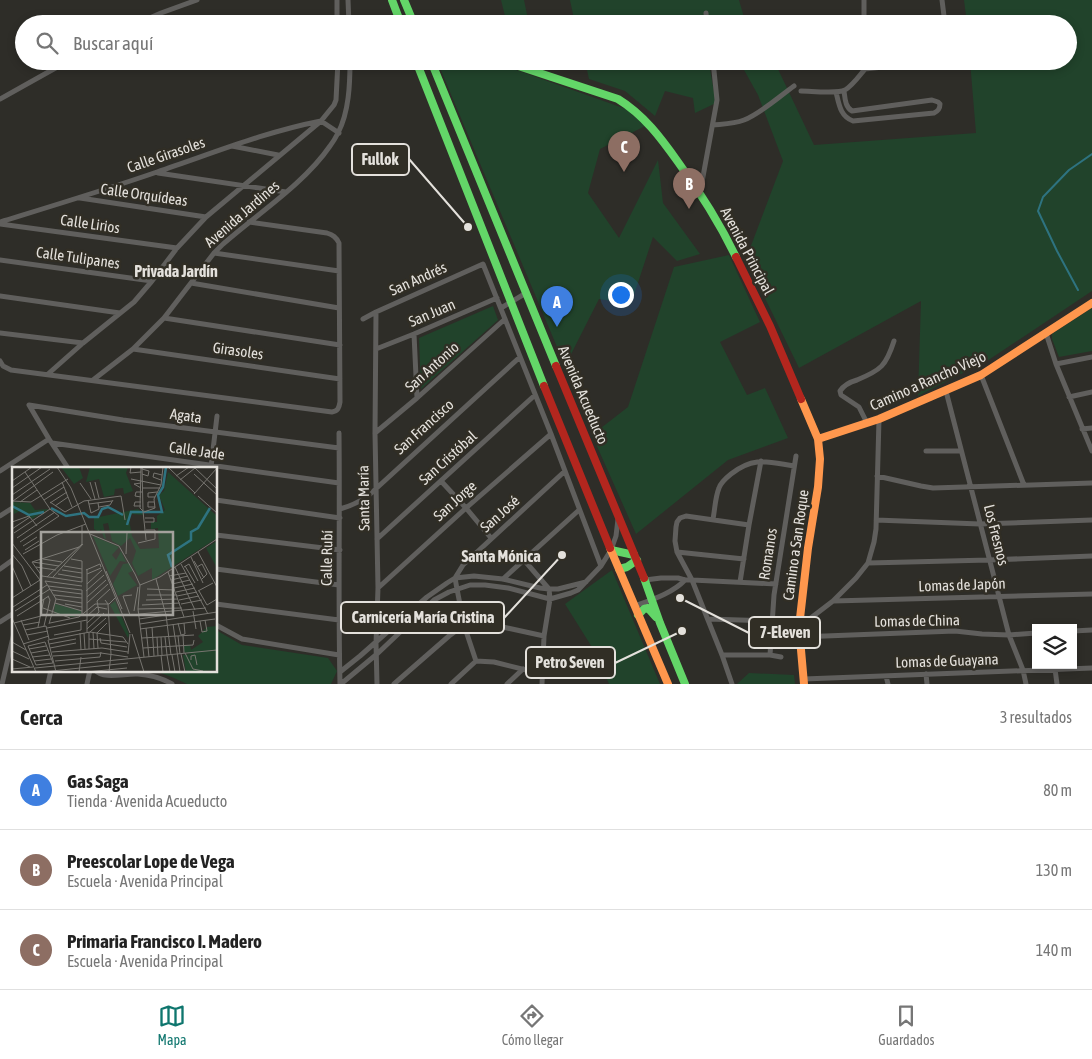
<!DOCTYPE html>
<html lang="es">
<meta charset="utf-8">
<style>
:root{--surface:#fff;--page:#f6f6f6;--text:#222;--muted:#767676;--line:#e0e0e0;--accent:#0f766e}
body{margin:0;font-family:"Asap Condensed",sans-serif;background:var(--page);color:var(--text)}
.controls{position:absolute;right:15px;bottom:15px;display:grid;overflow:hidden;border-radius:0px;box-shadow:0 2px 8px #0003}
.controls button{width:45px;height:45px;display:grid;place-items:center;padding:0;border:0;border-bottom:1px solid var(--line);background:var(--surface);color:var(--text);font:25px sans-serif}
.you{position:absolute;left:620px;top:294px;width:18px;height:18px;margin:-12px;border:4px solid #fff;border-radius:50%;background:#1a73e8;box-shadow:0 0 0 8px #1a73e833}
.badge{display:grid;place-items:center;width:32px;height:32px;border-radius:50%;background:var(--accent);color:#fff;font-size:16px;font-weight:700}
.pin{position:absolute;translate:-50% -41px;filter:drop-shadow(0 1px 2px #0008)}
.pin::after{content:'';position:absolute;top:26px;width:18px;height:15px;background:inherit;clip-path:polygon(0 0,100% 0,50% 100%)}
.list{margin:0;padding:0;list-style:none}
h2{display:flex;justify-content:space-between;align-items:center;height:65px;margin:0;padding:0 20px;font-size:21px}
h2 small{font-size:16px;font-weight:400;color:var(--muted)}
.list li{display:grid;grid-template-columns:32px 1fr auto;gap:15px;align-items:center;box-sizing:border-box;height:80px;padding:0 20px;border-top:1px solid var(--line)}
.list b{display:block;font-size:19px;white-space:nowrap}
.list p{margin:0;font-size:16px;white-space:nowrap;color:var(--muted)}
.list em{font-size:16px;font-style:normal;color:var(--muted)}
.icon{flex:none;width:28px;height:28px;fill:none;stroke:currentColor;stroke-width:2;stroke-linecap:round;stroke-linejoin:round}
.map{position:relative;flex:none;width:1092px;height:684px;overflow:hidden}
.search{position:absolute;background:var(--surface);box-shadow:0 2px 8px #0003;left:15px;right:15px;top:15px;height:55px;display:flex;align-items:center;gap:12px;box-sizing:border-box;padding:0 18px;border-radius:28px;color:var(--muted);font-size:19px}
.sheet{height:305px;background:var(--surface)}
nav{display:flex;justify-content:space-around;align-items:center;box-sizing:border-box;height:70px;border-top:1px solid var(--line);background:var(--surface);font-size:14px;color:var(--muted)}
nav a{display:grid;justify-items:center;gap:2px}
nav .on{color:var(--accent)}
.map>svg:first-child{display:block}
.green{fill:#21432b}
.lines{fill:none;stroke-linecap:round;stroke-linejoin:round}
.stream{stroke:#2e7380;stroke-width:2}
.street{stroke:#605f5d;stroke-width:5}
.fast{stroke:#63d668;stroke-width:8}
.slow{stroke:#ff974d;stroke-width:8}
.jam{stroke:#b3261e;stroke-width:8}
.labels{text-anchor:middle;stroke-width:5;stroke-linejoin:round;paint-order:stroke}
.street-label{font-size:15px;fill:#e4e1dc;stroke:#312e25}
.neighbourhood-label{font-size:16px;font-weight:bold;fill:#e4e1dc;stroke:#312e25}
.inset-river{fill:none;stroke:#2e7380;stroke-width:2.5}
.inset-road{fill:none;stroke:#777570;stroke-width:1}
.view{fill:#a4a29d;fill-opacity:0.15;stroke:#a4a29d;stroke-width:2.5}
.inset-edge{fill:none;stroke:#e4e1dc;stroke-width:2.5}
.leader{fill:none;stroke:#e4e1dc;stroke-width:2}
.callout-dot{fill:#e4e1dc;stroke:#312e25;stroke-width:2}
.callout{fill:#312e25;stroke:#e4e1dc;stroke-width:2}
.callout-label{font-size:16px;text-anchor:middle;font-weight:bold;fill:#e4e1dc}
</style>
<div class="map">
<svg width="1092" height="684" viewBox="0 0 1092 684">
<rect width="100%" height="100%" fill="#2e2d28"/>
<path class="green" d="M501,0H524L529,24H507Z
M570,0H739L746,24H575Z
M964,0H1092V291L990,359L918,396L921,301L799,368L746,259L783,161L758,95L739,61H772L777,67L814,145L976,133L970,61H1068V24H967Z
M437,61H491L626,109L645,126L600,149L588,193L619,238L658,160L663,203L700,254L677,261L653,237L631,304L599,299L565,366Z
M585,61H712L709,64L716,103L695,113L693,98L665,91L655,116L625,91L589,79Z
M729,255L760,322L720,342L747,395L765,388L788,438L728,460L636,534L592,435L628,407L674,267Z
M493,306L498,320L421,389L419,338Z
M1092,308V351L1059,357L1052,339V334Z
M612,570L660,684H609L595,652L565,604Z
M216,630L242,645L328,658L337,671L331,684H187L174,678L153,670H216Z
M749,673L794,675L795,684H737Z"/>
<g class="lines">
<path class="stream" d="M1078,290L1057,251L1038,211L1043,197L1069,170L1092,154"/>
<path class="street" d="M348,0L349,24
M864,0V24
M942,0L945,24
M706,13L707,24
M136,24L161,13L197,0
M337,24V0
M921,24L945,21
M865,69L937,61
M801,91C811,91 838,94 845,90C853,85 859,76 865,69
M836,92C839,104 840,116 853,121L934,113C938,111 940,109 940,104L938,102L932,100L852,111C845,107 845,98 844,91
M0,99L68,61
M713,125C723,124 734,124 744,120C760,114 780,96 794,86
M232,146L278,155
M158,173L286,192
M700,193L717,100L713,61
M80,198L206,217
M0,222C52,206 105,190 157,172C211,154 264,132 321,121L339,133
M0,224L177,248
M214,253L339,271
M0,260L152,281
M191,283L339,308
M0,296L120,313
M501,308L526,293
M376,312L375,433L378,588L376,643L377,684
M164,318L340,345
M363,319L376,312L483,264L551,434L601,566
M0,333L83,343
M1046,333L1056,364L1092,451
M414,334L417,398
M133,349L340,379
M376,349L414,334L497,298
M0,361L3,366L11,370L332,412C338,411 339,408 340,402L339,243C336,237 333,235 327,233L249,222
M1056,364L1092,357
M48,374L83,343L134,302L152,281L177,248L206,217L321,121L334,105L336,100L338,61
M981,375L1024,485
M93,380L133,349L164,318L214,253L222,245C257,214 304,184 330,146C333,142 336,137 338,133C349,112 350,84 350,61
M946,391L1009,635L1023,670L1026,684
M1069,397L1092,392
M29,405L123,420L339,448
M29,405L49,439L68,468
M867,423L859,407L841,395L840,391C844,385 850,382 857,380C881,370 886,366 894,341
M1082,429L1092,428
M339,433C340,517 338,600 340,684
M375,433L417,398L505,319
M52,443L339,483
M926,451H961
M211,467L217,416
M0,471L49,439
M877,476L921,486L933,488L1092,483
M441,481L466,508L491,538
M216,500L340,518
M340,509C351,506 359,502 368,496L520,357
M0,516L14,507
M713,519C715,509 715,498 719,488C721,482 726,478 731,474C754,456 768,462 794,466
M876,520L980,524L1092,520
M216,535L340,550
M377,539L535,395
M677,552L744,559
M524,560L549,589L550,599L544,636L542,684
M868,563L989,560L1092,556
M0,569L14,559
M216,569L339,585
M503,579L579,510
M645,580L661,578H678L685,580H692L776,584
M740,582L749,525L761,461
M378,588L466,508L551,434
M833,601L1092,594
M216,604L339,620
M635,606C651,600 673,593 685,580
M708,619L772,621
M0,622L14,613
M216,625L242,639L339,655
M799,627L833,601L856,578L868,563L874,542L876,529L879,419
M1073,631L1092,630
M799,637L955,631L982,634L1009,635L1036,633
M722,655H770L781,657
M770,655L774,595L796,456
M476,661L464,625L457,589L455,578L463,565L565,471
M476,661L494,662L542,674
M1055,669L1057,684
M95,670C104,680 125,673 138,674C150,675 162,678 172,684
M340,672L360,656L427,597L447,583L455,578L474,576L503,579L540,588L549,589H558L586,582
M926,674L927,684
M886,676L888,684
M804,679L1092,668
M2,684L14,633
M48,684L51,670
M87,684L90,670
M341,684L377,654L434,600L449,592L470,585H485L508,588L550,599L571,593L578,590L601,566L611,550L616,536L618,519
M394,684L449,636L464,625L475,623L489,624L544,636
M451,684L476,661
M507,684L523,669
M732,684L722,655L692,580L677,552L675,541L676,527L677,522L680,518L686,516L749,525"/>
<path class="fast" d="M392,0L401,24
M404,0L414,24
M416,61L544,386
M431,61L556,366
M503,61L618,99C644,115 661,138 678,162C700,192 720,224 736,257
M611,550L634,555
M619,569L627,567L637,560
M644,578L660,623L685,684
M638,615L644,609L648,608L656,617"/>
<path class="slow" d="M801,399L818,439L820,459L818,487L808,548L799,627L804,684
M818,439L879,419L981,375L1092,303
M610,548L668,684"/>
<path class="jam" d="M736,257L770,326L801,399
M556,366L644,578
M544,386L610,548"/>
</g>
<g class="labels">
<g class="street-label">
<text transform="translate(166 155) rotate(-19)" y="5">Calle Girasoles</text>
<text transform="translate(144 195) rotate(8)" y="5">Calle Orquídeas</text>
<text transform="translate(242 214) rotate(-41)" y="5">Avenida Jardines</text>
<text transform="translate(90 224) rotate(8)" y="5">Calle Lirios</text>
<text transform="translate(747 251) rotate(62)" y="5">Avenida Principal</text>
<text transform="translate(78 258) rotate(8)" y="5">Calle Tulipanes</text>
<text transform="translate(418 279) rotate(-24)" y="5">San Andrés</text>
<text transform="translate(432 313) rotate(-23)" y="5">San Juan</text>
<text transform="translate(238 351) rotate(8)" y="5">Girasoles</text>
<text transform="translate(432 367) rotate(-42)" y="5">San Antonio</text>
<text transform="translate(928 381) rotate(-24)" y="5">Camino a Rancho Viejo</text>
<text transform="translate(583 395) rotate(67)" y="5">Avenida Acueducto</text>
<text transform="translate(186 416) rotate(8)" y="5">Agata</text>
<text transform="translate(424 427) rotate(-42)" y="5">San Francisco</text>
<text transform="translate(197 451) rotate(8)" y="5">Calle Jade</text>
<text transform="translate(448 458) rotate(-42)" y="5">San Cristóbal</text>
<text transform="translate(364 498) rotate(-91)" y="5">Santa María</text>
<text transform="translate(455 501) rotate(-42)" y="5">San Jorge</text>
<text transform="translate(500 514) rotate(-42)" y="5">San José</text>
<text transform="translate(996 535) rotate(76)" y="5">Los Fresnos</text>
<text transform="translate(796 545) rotate(-82)" y="5">Camino a San Roque</text>
<text transform="translate(768 554) rotate(-81)" y="5">Romanos</text>
<text transform="translate(327 558) rotate(-89)" y="5">Calle Rubí</text>
<text transform="translate(962 585) rotate(-2)" y="5">Lomas de Japón</text>
<text transform="translate(917 621) rotate(-1)" y="5">Lomas de China</text>
<text transform="translate(947 661) rotate(-2)" y="5">Lomas de Guayana</text>
</g>
<g class="neighbourhood-label">
<text x="176" y="277">Privada Jardín</text>
<text x="501" y="562">Santa Mónica</text>
</g>
</g>
<g transform="translate(12 467)">
<rect width="205" height="205" fill="#2e2d28"/>
<path d="M67,0L71,11L62,17L49,0ZM78,0H116L114,6L121,24L112,27L111,21L103,22L102,28L92,30L87,12L74,15ZM156,5L205,49V71L140,113V101L126,109L120,96L124,84L118,71L109,79L100,74L96,56L91,57L94,72L92,71L89,62L87,65L82,62V51L126,42L132,48L120,47L117,52L120,69L128,82L147,81L146,61L139,62V55H145V49L153,43L147,28L152,24ZM0,35L18,36L23,43L37,42L20,52L8,44L2,47ZM81,69L107,80L100,88L104,93L109,84L114,95L108,94L98,109ZM205,74V101L194,81ZM118,96L121,104L116,106L125,118L106,129L101,117L111,97ZM103,134L117,167L116,171L98,138ZM43,137L69,144V148L60,150L42,146ZM205,159V203L174,205L171,188L179,187L172,185V179L178,178L179,183L191,175L186,169L195,160Z" fill="#21432b"/>
<path class="inset-river" d="M0,39L17,48L32,45M39,41L54,49L72,46L77,50H86L90,42L96,40L111,48M115,58L119,45H150L146,28L151,20L154,0M160,100L156,88L179,73V65L186,61L198,41"/>
<path class="inset-road" d="M45,0L59,21L118,166M119,0L118,6L129,5M129,0L128,41L131,44L130,0M157,1L183,26M183,1L205,22M130,2L137,4L136,9L130,7M182,7L205,28M164,9L177,0M119,12L149,18M149,13L141,10L142,6L150,8M168,13L183,1M0,14L20,0M50,15L60,40M78,15L83,32M83,15L87,31M68,16L79,32M0,21L30,0M129,21L122,17L129,16M130,21H148M182,27L205,1M0,28L38,2M186,29L205,46M129,30L123,29L124,25H130M143,30H136V26L145,25M32,33L52,20M76,33L79,46L87,42L86,36M0,34L19,35L56,12M1,34L41,5M8,35L25,23M38,35L53,45L72,34L109,29L113,53M142,35H136V40H143M38,36L55,25M77,37L100,34M43,39L56,30M129,39H122L123,35H129M87,40L98,38L101,33M131,44L134,73M132,45L143,41L142,32L149,18L151,0M133,51H142V55H133M0,55L17,49L25,59M0,62L18,50M2,66L38,42M78,67L107,79L123,107L128,118L126,142L132,190M5,71L43,45M8,75L47,49L38,42L13,5M0,76L28,113L0,131M126,76L143,72V63H134M11,79L25,70M13,83L27,74M186,85L205,120M0,87L10,99L19,119M11,87L45,68L74,57M114,87L115,66M179,90L191,116M31,92L50,95M182,94L192,111M20,95L30,109L70,115V94L59,92M20,95L67,80M21,95L47,99M169,97L196,147M0,99L11,124M52,99L70,102M173,99L183,116M24,100L44,103M163,100L183,143M172,100L177,97L186,114M185,100L190,97L195,107L190,112M75,102V165M50,103L70,106M74,103L88,97L89,100M94,104L110,142M156,105L172,150M46,107L70,111M75,107L89,101M157,109L174,106M35,110L70,77V59M41,110L71,77M144,112L154,148L159,188M159,113L176,109M33,114L44,132L37,157M33,114L70,119M75,117L90,103M160,117L178,113M128,118L148,110L205,72M36,119L70,123M162,121L181,117M135,122L163,123M39,123L70,127M70,123V149M74,124L92,108M186,124L201,116M187,124L195,138L205,132M164,125L183,121M42,128L70,131M135,128H165M165,129L185,125M75,130L94,113M44,132L70,136M93,133L96,137L99,187L97,205M134,133L166,132M167,133L187,129M43,136L70,144M75,136L96,117M53,137L70,140M169,137L190,133M130,138L168,136M1,140L35,118M31,141L58,151M126,142L170,141M3,144L38,122M122,144L126,120M181,144L184,162M87,145L85,134L98,122M127,147L194,141M118,148L111,129L120,128M5,149L37,129M75,149L85,140L95,142M0,151L24,205M127,152L154,148M9,153L17,173M188,154L190,165L195,164L193,153M2,156L29,149M38,156L67,150L83,137H97L104,130M75,156L87,145M166,156L169,168L173,167L172,156M128,157L205,145M161,157L168,205M11,158L28,155M32,159L38,133L36,129M26,160L32,132M140,160L142,189M35,161L75,153M134,161L137,190M75,162L92,146M128,162L203,152M13,163L34,159L37,172M77,165V182M78,165L94,151M81,165L82,182M68,166L69,183M72,166L73,182M120,167L132,205M15,168L36,164M42,168L69,163V155M166,169L168,187M171,169L172,186M145,170L146,189M149,170L150,188M153,170L155,188M88,171L89,176L115,180M130,171L182,168M77,172L114,175M0,175L14,183M33,175L41,196L24,198L16,179ZM11,177L37,169M37,177L64,172M38,181L64,176M86,181L85,166L95,156M131,181L181,178L182,173M17,182L34,179M0,184L17,192M40,185L90,181L116,185M19,186L36,183M173,186L181,202L191,204M116,187L118,167M169,187L173,205M149,188L151,205M155,188L158,205M160,188L163,205M41,189L89,186L116,190M20,190L38,188M0,192L18,200M179,193V189L183,188L185,198M22,194L39,192M43,194L88,190L89,185M23,201L205,183M0,202L21,200M30,205L116,196M44,205L36,173L78,165L111,170L116,177M67,205L69,190M74,205L115,201"/>
<path class="view" d="M29,65H161V148H29Z"/>
<rect width="205" height="205" class="inset-edge"/>
</g>
<path class="leader" d="M468 227L409 159M562 555L504 618M680 598L749 633M682 631L615 663"/>
<g class="callout-dot">
<circle cx="468" cy="227" r="5"/>
<circle cx="562" cy="555" r="5"/>
<circle cx="680" cy="598" r="5"/>
<circle cx="682" cy="631" r="5"/>
</g>
<g class="callout">
<rect x="352" y="144" width="57" height="31" rx="5"/>
<rect x="341" y="602" width="163" height="31" rx="5"/>
<rect x="749" y="617" width="71" height="31" rx="5"/>
<rect x="526" y="647" width="89" height="31" rx="5"/>
</g>
<g class="callout-label">
<text x="380" y="165">Fullok</text>
<text x="423" y="623">Carnicería María Cristina</text>
<text x="785" y="638">7-Eleven</text>
<text x="570" y="668">Petro Seven</text>
</g>
</svg>
<div class="controls">
<button><svg class="icon" aria-label="layers" viewBox="0 0 24 24"><path d="M12 4l9 5-9 5-9-5zM3 14l9 5 9-5"/></svg></button>
</div>
<div class="you"></div>
<div class="pin badge" style="left:557px;top:327px;background:#3f7fe0">A</div>
<div class="pin badge" style="left:689px;top:209px;background:#8d6e63">B</div>
<div class="pin badge" style="left:624px;top:172px;background:#8d6e63">C</div>
<div class="search"><svg class="icon" aria-label="search" viewBox="0 0 24 24"><circle cx="10" cy="10" r="6"/><path d="M15 15l6 6"/></svg>Buscar aquí</div>
</div>
<section class="sheet">
<h2>Cerca<small>3 resultados</small></h2>
<ul class="list">
<li><span class="badge" style="background:#3f7fe0">A</span><div><b>Gas Saga</b><p>Tienda · Avenida Acueducto</p></div><em>80 m</em></li>
<li><span class="badge" style="background:#8d6e63">B</span><div><b>Preescolar Lope de Vega</b><p>Escuela · Avenida Principal</p></div><em>130 m</em></li>
<li><span class="badge" style="background:#8d6e63">C</span><div><b>Primaria Francisco I. Madero</b><p>Escuela · Avenida Principal</p></div><em>140 m</em></li>
</ul>
</section>
<nav>
<a class="on"><svg class="icon" aria-label="map" viewBox="0 0 24 24"><path d="M3 6l6-2 6 2 6-2v14l-6 2-6-2-6 2zM9 4v14M15 6v14"/></svg>Mapa</a>
<a><svg class="icon" aria-label="directions" viewBox="0 0 24 24"><path d="M12 3l9 9-9 9-9-9zM9 14v-3h6M13 9l2 2-2 2"/></svg>Cómo llegar</a>
<a><svg class="icon" aria-label="saved" viewBox="0 0 24 24"><path d="M7 4h10v16l-5-4-5 4z"/></svg>Guardados</a>
</nav>
